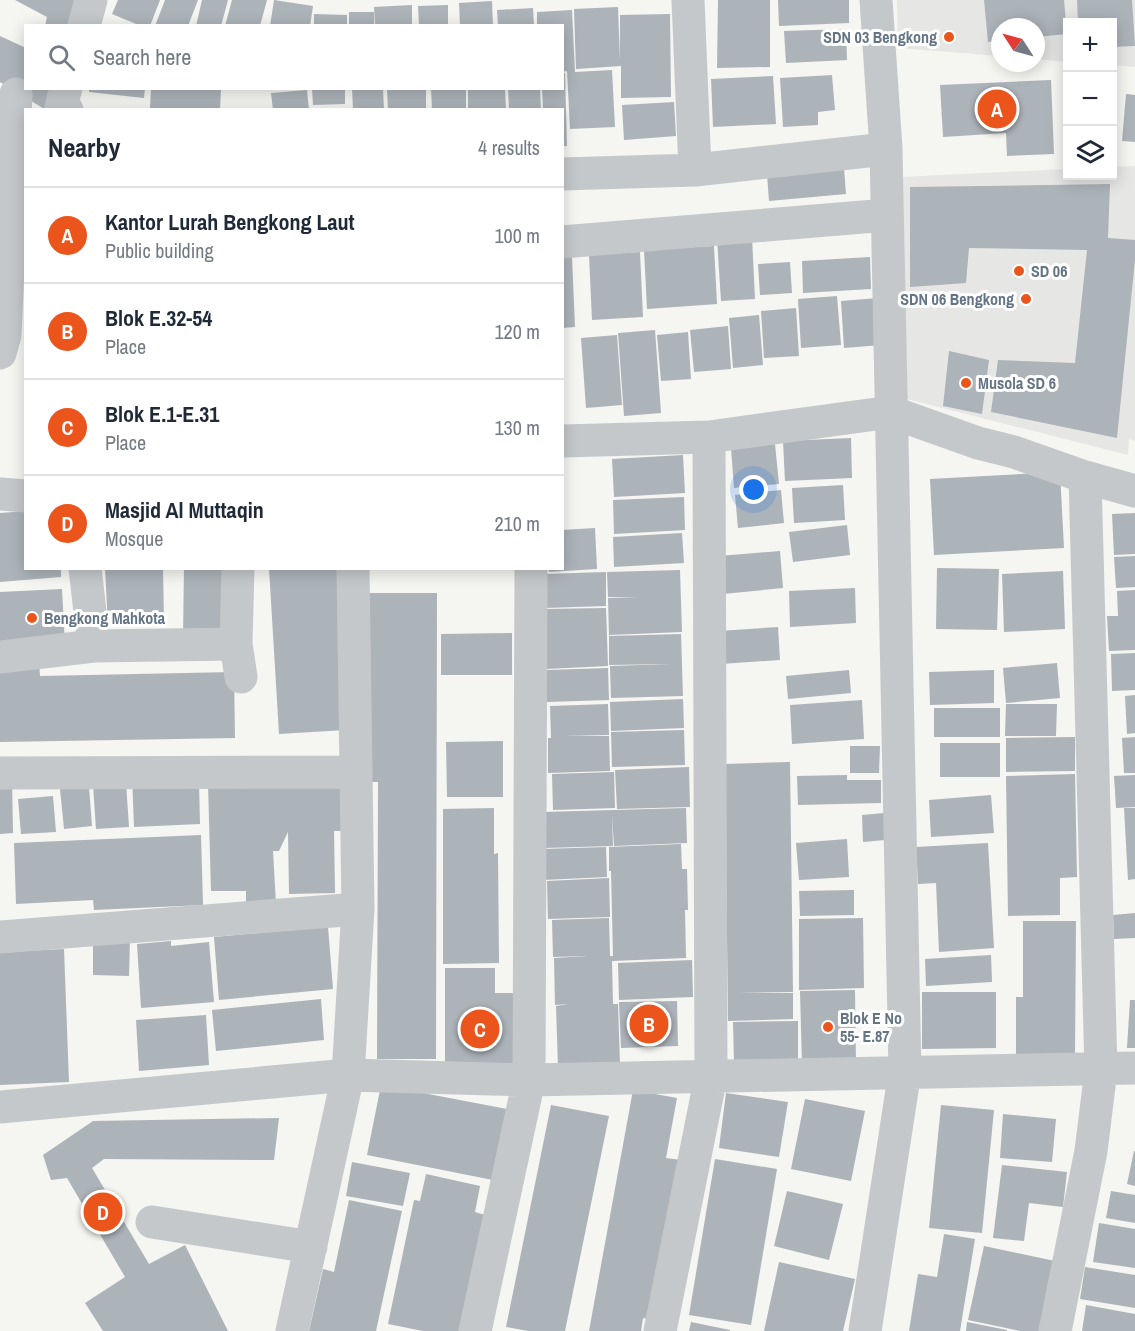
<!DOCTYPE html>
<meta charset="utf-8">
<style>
:root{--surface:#fff;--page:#f6f6f7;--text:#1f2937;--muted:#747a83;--line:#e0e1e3;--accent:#eb551c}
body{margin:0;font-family:"Archivo Narrow",sans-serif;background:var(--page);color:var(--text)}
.controls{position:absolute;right:18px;top:18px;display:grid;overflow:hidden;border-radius:0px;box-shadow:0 3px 15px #0003}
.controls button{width:54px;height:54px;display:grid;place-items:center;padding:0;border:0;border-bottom:2px solid var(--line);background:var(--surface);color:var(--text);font:30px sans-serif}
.compass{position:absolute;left:991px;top:18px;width:54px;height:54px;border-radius:50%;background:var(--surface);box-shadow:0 3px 15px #0003;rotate:306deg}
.you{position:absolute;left:754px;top:490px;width:21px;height:21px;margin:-15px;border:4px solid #fff;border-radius:50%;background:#1a73e8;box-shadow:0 0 0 9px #1a73e833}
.badge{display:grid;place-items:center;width:39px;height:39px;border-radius:50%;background:var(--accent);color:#fff;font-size:20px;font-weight:700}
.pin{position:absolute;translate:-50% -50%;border:3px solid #fff;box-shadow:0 2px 6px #0006}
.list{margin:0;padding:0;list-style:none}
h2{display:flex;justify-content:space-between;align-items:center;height:78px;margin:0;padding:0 24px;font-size:26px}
h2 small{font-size:20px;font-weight:400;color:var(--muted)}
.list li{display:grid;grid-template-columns:39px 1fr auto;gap:18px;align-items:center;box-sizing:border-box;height:96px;padding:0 24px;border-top:2px solid var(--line)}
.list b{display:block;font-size:22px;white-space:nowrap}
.list p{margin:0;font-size:20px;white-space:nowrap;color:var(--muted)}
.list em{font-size:20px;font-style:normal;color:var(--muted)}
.icon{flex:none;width:33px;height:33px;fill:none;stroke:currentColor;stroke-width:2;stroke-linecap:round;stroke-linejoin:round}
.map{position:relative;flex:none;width:1135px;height:1331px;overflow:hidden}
.search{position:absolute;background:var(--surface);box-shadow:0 3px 15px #0003;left:24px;top:24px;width:540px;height:66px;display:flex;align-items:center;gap:15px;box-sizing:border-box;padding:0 21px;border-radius:0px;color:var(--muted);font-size:22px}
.panel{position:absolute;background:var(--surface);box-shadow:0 3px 15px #0003;left:24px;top:108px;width:540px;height:462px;border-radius:0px}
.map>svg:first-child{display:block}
.built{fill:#e6e7e5}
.building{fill:#acb3b9}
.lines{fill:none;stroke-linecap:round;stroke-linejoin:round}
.minor{stroke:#c5c8cb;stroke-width:33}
.poi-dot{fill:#eb551c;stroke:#fff;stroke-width:2}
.labels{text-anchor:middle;stroke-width:6;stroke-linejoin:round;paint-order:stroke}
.poi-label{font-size:16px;font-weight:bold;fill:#637484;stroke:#fff;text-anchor:start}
</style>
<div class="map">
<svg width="1135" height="1331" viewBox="0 0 1135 1331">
<rect width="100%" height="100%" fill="#f5f5f1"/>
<path class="built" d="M897,0H1135V67L1113,65L1112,22H1068L1067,62L1036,59V27H1000V56L898,48Z
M1135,166V441L1129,439L1128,455L907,399L901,177L1067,169L1068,176H1112L1113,167Z"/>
<path class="building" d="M15,0H84L77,26H45L47,17Z
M118,0H160L150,26H141L112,14Z
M165,0H198L188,26H155Z
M202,0H228L221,26H196Z
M232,0H267L260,26H225Z
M274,0L313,6L310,26H270Z
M718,0H770V67L717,68Z
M778,0H849V23L779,26Z
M984,0H1064L1067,34L1036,37V27H1000V41L988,42Z
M1077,0H1132L1135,46L1113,47V22H1078Z
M492,1L493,26H460L459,3Z
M412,5V26H375L374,7Z
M448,5V26H419L418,6Z
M618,7L620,61V15L670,14L671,97L621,98V66L576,69L574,9Z
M533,8L534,26H498L497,10Z
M572,10L575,72L612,70L615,127L570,129L567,71L562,72V26H537V12Z
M349,12H374V26H349Z
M314,14L347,15V26H314Z
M846,29L847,60L786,63L784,31Z
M0,36L26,48V88H59L46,110L0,82Z
M562,73H565L567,146H562V110H543L542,88H562Z
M832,75L835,110L818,112V125L783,127L780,78Z
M773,76L776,124L713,127L711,79Z
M1051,80L1054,154L1007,156L1006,133L943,137L940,85Z
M89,88H145L144,98L89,92Z
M151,88H221L220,110L150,109Z
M312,88H345V104L313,105Z
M352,88H383L384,110H353Z
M387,88H426V110H388Z
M431,88H466V110H432Z
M468,88H505L506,110H468Z
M508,88H540L541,110H509Z
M307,90L309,110H273L271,93Z
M1126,94L1135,95V142L1122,141Z
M674,102L676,136L624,140L622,105Z
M844,168L846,194L769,201L767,174Z
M1110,184L1108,238L1135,240V260L1117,438L991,412L998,360L1075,363L1087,250L969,248L966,283L910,287V187Z
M752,237L755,299L721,301L717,239Z
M714,246L717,304L647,309L644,250Z
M640,252L643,317L592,320L589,255Z
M562,257H572L575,327L562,328Z
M870,257L871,289L803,293L802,261Z
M790,262L792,293L760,295L758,264Z
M837,296L841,345L801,348L798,299Z
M878,298L881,345L844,348L841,301Z
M796,308L799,356L764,358L761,311Z
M759,315L763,365L733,368L729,318Z
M728,326L731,369L694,372L690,330Z
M655,330L661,413L624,416L618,333Z
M688,332L691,379L661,381L657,335Z
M617,335L622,405L586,408L581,338Z
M949,351L989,360L982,414L943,406Z
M851,438L852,478L785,481L783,441Z
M775,444L779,484L734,488L731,448Z
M683,455L685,493L614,497L612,459Z
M1060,472L1064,548L934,555L930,479Z
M843,485L845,520L794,523L792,488Z
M781,490L784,523L738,528L735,495Z
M684,497L685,530L614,534L613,500Z
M26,511V568H61V577L0,582V513Z
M1135,513V554L1114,555L1112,514Z
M847,525L850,555L793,562L789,532Z
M595,528L597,569L549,572V568H562V530Z
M682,533L684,563L614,567L613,537Z
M780,551L783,588L723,594L719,556Z
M1135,556V587L1116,588L1114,557Z
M105,568H163L164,624L108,626Z
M184,568H223V637H183Z
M269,568H337L346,730L279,734Z
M937,568L999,569L997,630L936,629Z
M680,570L682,632L609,635L608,598L639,597H608L607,572Z
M1063,571L1065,629L1004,632L1002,574Z
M606,572V606L545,608L544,574Z
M855,588L856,623L790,627L789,591Z
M62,589L65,645L0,649V592Z
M1135,590V650L1109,651L1107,616H1118L1117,591Z
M369,593H437L436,1059H377L378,782H369Z
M606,608L608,666L546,669L545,609Z
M778,627L780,660L721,664L719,631Z
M512,633V675H441V634Z
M681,634L683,696L611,698L610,666L671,664L609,665V636Z
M1135,653V690L1112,691L1111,654Z
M0,662H39L40,676L234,672L235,738L0,742Z
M1057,663L1060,698L1006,703L1003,668Z
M608,668L609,700L547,702L546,670Z
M849,670L851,693L788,699L786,676Z
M994,670V703L930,705L929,672Z
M1135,695V733L1127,734L1125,696Z
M683,699L684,728L611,731L610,702Z
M862,700L864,739L792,744L790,705Z
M608,704L609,735L564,736H609L610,771L548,773V738H551L550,706Z
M1006,704H1057L1056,736H1005Z
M934,708H1000V737H934Z
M684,730L685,765L612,767L611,732Z
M1075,737V771L1006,772V738Z
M1135,737V773H1124L1122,738Z
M503,741V797H447L446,742Z
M940,743H1000V777H940Z
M850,746H880L879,773H850Z
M790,762L793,992L738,993H793V1019L728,1021L725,764Z
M689,767L690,807L617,809L615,770Z
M614,772L615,808L553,810L552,774Z
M1075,774L1077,877L1060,878V915L1008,916L1006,776Z
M132,775L199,783L200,824L134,827Z
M847,775V780H881V803L798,805L797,776Z
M1135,775V807L1116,808L1114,776Z
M0,778H12L13,833L0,834Z
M126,783L129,827L96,829L93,785Z
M208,784H350L351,831H334L335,893L289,894L288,832L279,851H273L276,904L246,905V891H211Z
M89,787L92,826L64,829L60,789Z
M991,795L994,833L931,837L929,800Z
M53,796L56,832L21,834L18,799Z
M494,808V854L498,853L499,963L443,964V809Z
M686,808L687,843L614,846L612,814L613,846L544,848L543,812Z
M1124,808H1135V879L1128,880Z
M884,813L885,840L863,842L862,815Z
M201,835L203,905L94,910L93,900L16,904L14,843Z
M847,839L849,877L799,880L796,843Z
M988,843L994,948L939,952L936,883L918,884L916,847Z
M681,844L682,869H687L688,910H685L686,958L612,961L613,1004H618L620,1065L558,1067L556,1006L568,1004L555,1005L554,958L588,956L553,957L552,920L609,918L610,956H613L611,871H609V847Z
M606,847L607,877L543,880L542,849Z
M609,878L610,917L548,919L547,881Z
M854,890V915L800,916L799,891Z
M1135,913V938L1114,939L1113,915Z
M863,918L864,988L799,990V919Z
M1023,921H1076L1075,1054L1016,1055V997H1023Z
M328,927L333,989L219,1000L214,937Z
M93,938H130L129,976L93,975Z
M171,941V946L209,942L214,1002L141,1008L137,944Z
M64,949L69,1082L0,1085V952Z
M991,955L992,982L926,986L925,959Z
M692,960L693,997L619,1000L618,963Z
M445,968H495V993H514L515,1065H445Z
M855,990L856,1063L802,1064L800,991Z
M922,992H996V1048L922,1049Z
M321,999L324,1040L216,1051L212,1010Z
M1130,1000H1135V1048H1127Z
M677,1001L678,1046L621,1048L619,1002Z
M206,1015L209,1065L139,1071L136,1020Z
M798,1021V1062L734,1063L733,1022Z
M381,1085L507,1109L493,1180L367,1155Z
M633,1090L677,1098L666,1158L681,1160L653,1320L643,1318L641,1331H589Z
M726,1093L788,1102L779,1157L719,1148Z
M805,1099L865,1111L851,1181L791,1169Z
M551,1105L609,1116L565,1331H528L506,1327Z
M941,1105L994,1110L982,1233L929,1228Z
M1003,1114L1056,1119L1052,1162L1000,1158Z
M279,1118L274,1160L104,1159L92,1168L149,1264L185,1245L228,1331H103L85,1303L125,1277L67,1178L51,1180L43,1155L93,1121Z
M1134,1151H1135V1186L1127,1184Z
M715,1159L777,1169L751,1325L689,1315Z
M352,1162L410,1173L403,1206L346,1196Z
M1002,1165L1067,1172L1063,1207L1029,1203L1024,1241L993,1238Z
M426,1174L480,1186L475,1212L485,1215L460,1331H423L388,1324L414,1200L420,1201Z
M787,1191L843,1204L829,1260L774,1246Z
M1111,1191L1135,1195V1223L1106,1218Z
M349,1200L402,1211L376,1331H309L323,1269L334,1272Z
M1099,1223L1135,1229V1268L1093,1262Z
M944,1234L975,1239L960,1331H909L918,1274L937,1277Z
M984,1246L1055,1261L1040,1331H1020L968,1320Z
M779,1262L855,1279L843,1331H764Z
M1085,1267L1135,1275V1308L1080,1299Z
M1086,1305L1135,1314V1331H1082Z
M691,1322L730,1330V1331H689Z
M967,1322L1007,1330V1331H966Z"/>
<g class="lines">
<path class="minor" d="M688,0L695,170
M84,26L91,0
M66,88L61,107L67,110
M562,174L695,170L886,149
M562,242L887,215
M0,353L5,335L16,94
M562,441L709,437L891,412L978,443L1014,452L1085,477L1135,491
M0,494L26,496
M85,568L94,646
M238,568L236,644L241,677
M0,657L94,646L236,644
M0,773L355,772
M0,937L358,909
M0,1107L348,1075L529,1080L1135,1068
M152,1222L311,1247
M292,1331L348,1075L358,909L353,568
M475,1331L529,1080L531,568
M660,1331L711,1076L709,437
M865,1331L905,1071L886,149L876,0
M1055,1331L1091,1151L1101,1070L1085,477"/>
</g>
<g class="poi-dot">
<circle cx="949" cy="37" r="6"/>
<circle cx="1019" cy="271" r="6"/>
<circle cx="1026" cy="299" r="6"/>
<circle cx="966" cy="383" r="6"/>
<circle cx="32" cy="618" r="6"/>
<circle cx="828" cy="1027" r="6"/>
</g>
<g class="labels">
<g class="poi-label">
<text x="937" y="43" text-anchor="end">SDN 03 Bengkong</text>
<text x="1031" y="277">SD 06</text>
<text x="1014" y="305" text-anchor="end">SDN 06 Bengkong</text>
<text x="978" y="389">Musola SD 6</text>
<text x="44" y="624">Bengkong Mahkota</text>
<text x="840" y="1024">Blok E No<tspan x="840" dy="18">55- E.87</tspan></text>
</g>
</g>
</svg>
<div class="controls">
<button>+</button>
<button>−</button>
<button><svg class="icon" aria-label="layers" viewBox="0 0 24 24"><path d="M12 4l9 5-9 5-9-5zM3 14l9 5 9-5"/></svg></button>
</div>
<svg class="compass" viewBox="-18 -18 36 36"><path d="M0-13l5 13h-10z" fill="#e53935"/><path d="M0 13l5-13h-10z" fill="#747a83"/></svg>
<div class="you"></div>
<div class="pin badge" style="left:997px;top:109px">A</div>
<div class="pin badge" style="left:649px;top:1024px">B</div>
<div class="pin badge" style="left:480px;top:1029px">C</div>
<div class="pin badge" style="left:103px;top:1212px">D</div>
<div class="search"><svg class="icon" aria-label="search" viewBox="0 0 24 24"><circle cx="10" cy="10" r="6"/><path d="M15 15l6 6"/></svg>Search here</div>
<section class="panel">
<h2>Nearby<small>4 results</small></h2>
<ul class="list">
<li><span class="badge">A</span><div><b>Kantor Lurah Bengkong Laut</b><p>Public building</p></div><em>100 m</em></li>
<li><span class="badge">B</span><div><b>Blok E.32-54</b><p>Place</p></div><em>120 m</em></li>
<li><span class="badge">C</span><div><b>Blok E.1-E.31</b><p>Place</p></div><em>130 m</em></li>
<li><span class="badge">D</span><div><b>Masjid Al Muttaqin</b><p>Mosque</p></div><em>210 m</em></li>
</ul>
</section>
</div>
